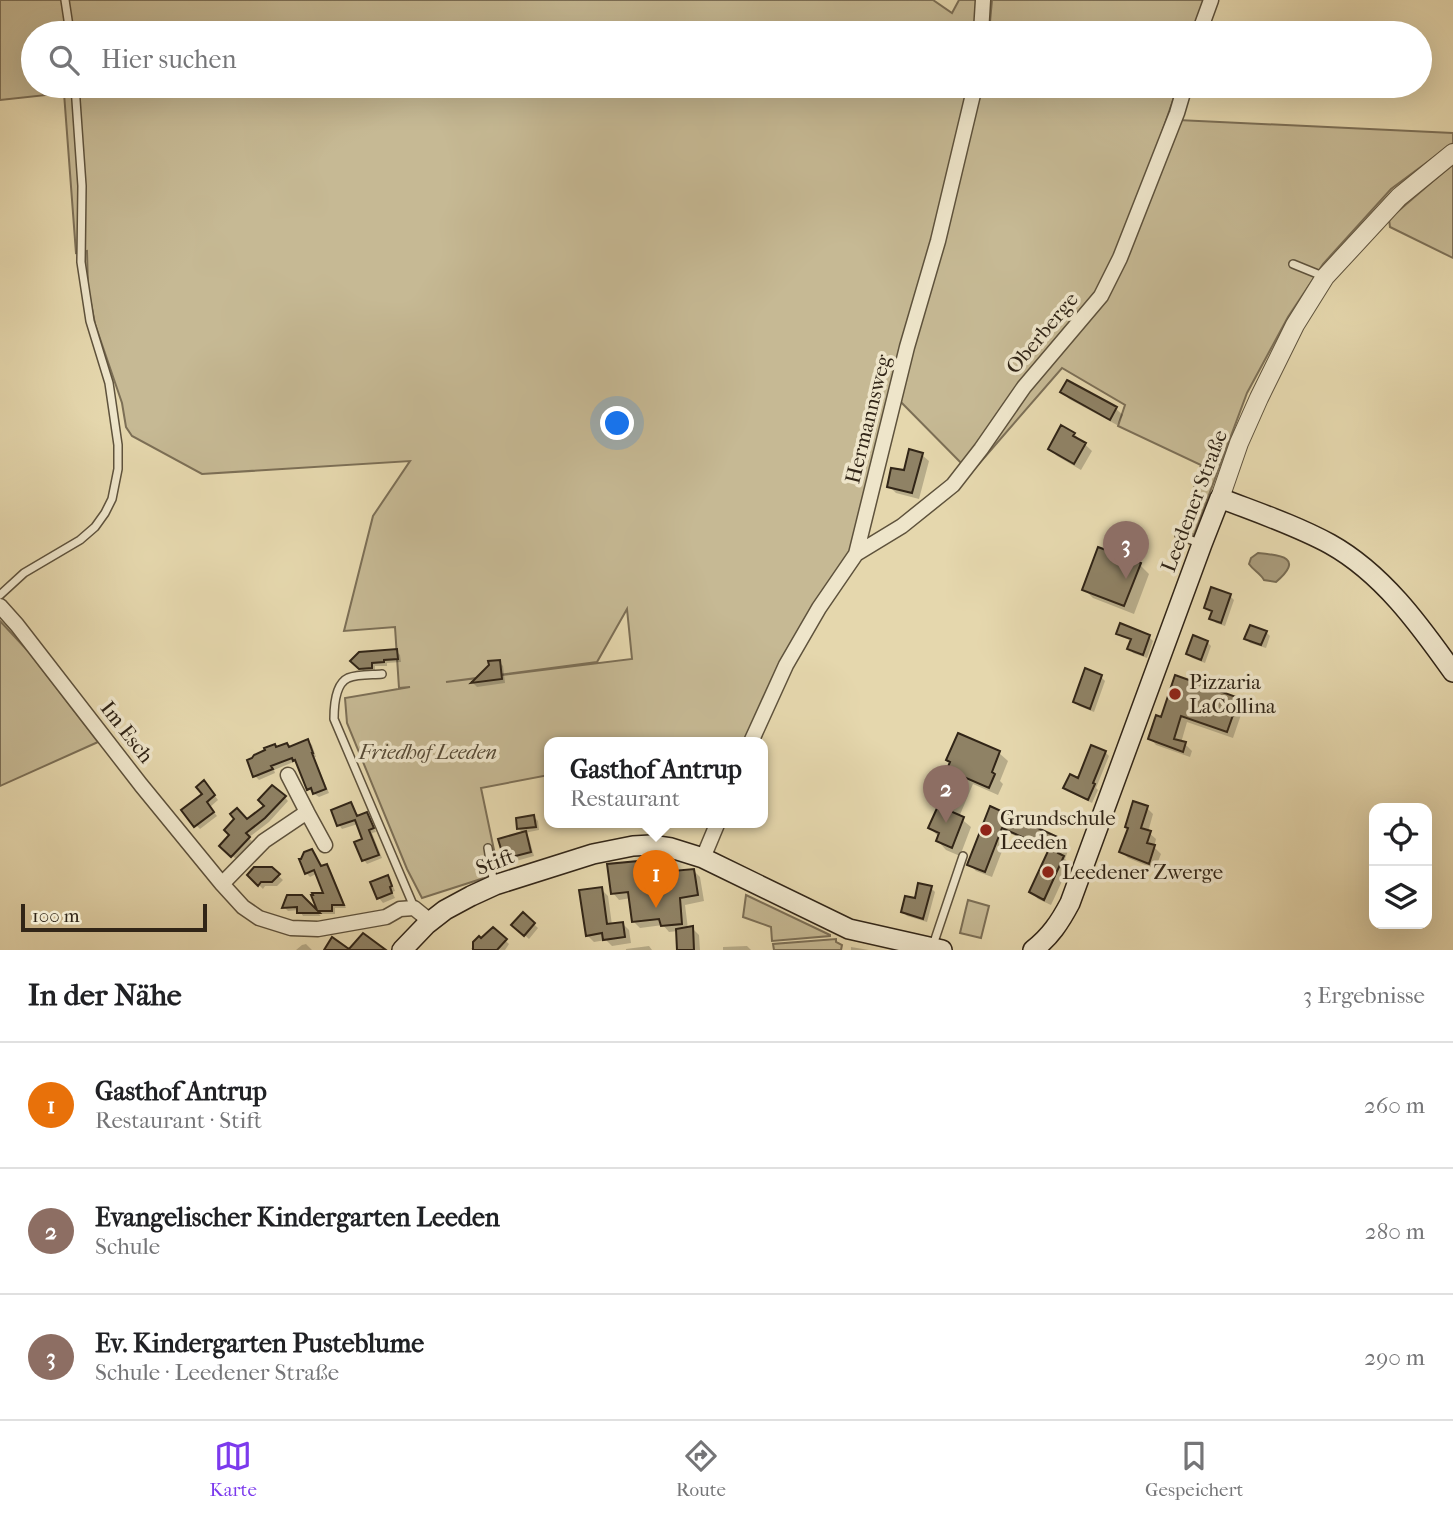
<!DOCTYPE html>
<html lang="de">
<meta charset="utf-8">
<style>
:root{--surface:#fff;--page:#f2f2f2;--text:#202124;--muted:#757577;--line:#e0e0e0;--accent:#7c3aed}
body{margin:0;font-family:"IM FELL French Canon",serif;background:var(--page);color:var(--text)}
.controls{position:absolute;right:21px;bottom:21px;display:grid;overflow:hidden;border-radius:14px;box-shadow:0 7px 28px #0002}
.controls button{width:63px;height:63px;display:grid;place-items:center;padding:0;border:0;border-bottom:2px solid var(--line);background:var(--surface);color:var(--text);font:35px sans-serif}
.scale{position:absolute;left:21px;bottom:18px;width:186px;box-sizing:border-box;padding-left:7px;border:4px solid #312517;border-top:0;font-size:19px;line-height:24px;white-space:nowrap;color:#312517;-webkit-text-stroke:5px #eee5ca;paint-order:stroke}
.you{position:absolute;left:618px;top:424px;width:24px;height:24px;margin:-18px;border:5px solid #fff;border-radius:50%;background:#1a73e8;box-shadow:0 0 0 10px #1a73e833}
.badge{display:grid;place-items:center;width:46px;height:46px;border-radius:50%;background:var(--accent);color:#fff;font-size:23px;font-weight:700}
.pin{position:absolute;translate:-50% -58px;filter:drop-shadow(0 2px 4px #0008)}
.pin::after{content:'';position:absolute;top:37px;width:24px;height:21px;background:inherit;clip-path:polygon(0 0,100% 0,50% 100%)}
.popup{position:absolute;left:544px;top:737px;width:224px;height:91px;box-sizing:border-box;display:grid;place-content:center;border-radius:14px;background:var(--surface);filter:drop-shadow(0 2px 5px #0005);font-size:23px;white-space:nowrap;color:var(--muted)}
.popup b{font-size:26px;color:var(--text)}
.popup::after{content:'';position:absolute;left:50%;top:100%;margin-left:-14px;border:14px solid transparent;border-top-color:var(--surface)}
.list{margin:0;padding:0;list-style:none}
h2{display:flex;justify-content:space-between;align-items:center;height:91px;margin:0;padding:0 28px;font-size:30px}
h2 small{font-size:23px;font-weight:400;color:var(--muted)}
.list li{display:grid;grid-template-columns:46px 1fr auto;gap:21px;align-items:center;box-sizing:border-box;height:126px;padding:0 28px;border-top:2px solid var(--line)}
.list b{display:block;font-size:26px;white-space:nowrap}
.list p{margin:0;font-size:23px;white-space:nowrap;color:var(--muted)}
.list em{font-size:23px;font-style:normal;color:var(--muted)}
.icon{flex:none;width:38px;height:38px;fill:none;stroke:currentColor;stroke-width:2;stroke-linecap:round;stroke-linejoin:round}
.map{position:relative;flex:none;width:1453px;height:950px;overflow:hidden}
.search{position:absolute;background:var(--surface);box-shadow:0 7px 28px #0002;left:21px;right:21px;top:21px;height:77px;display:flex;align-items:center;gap:18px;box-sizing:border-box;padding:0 24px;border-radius:38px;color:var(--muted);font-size:26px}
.sheet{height:469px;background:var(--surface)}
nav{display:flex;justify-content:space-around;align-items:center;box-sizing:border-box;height:98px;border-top:2px solid var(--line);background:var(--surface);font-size:19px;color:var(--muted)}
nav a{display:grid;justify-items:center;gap:4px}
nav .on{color:var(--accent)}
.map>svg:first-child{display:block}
.green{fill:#c6b994;stroke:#7c6f56;stroke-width:2;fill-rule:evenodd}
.water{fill:#a89a7a;stroke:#786b52;stroke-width:2}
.shadow{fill:#0003}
.building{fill:#8f8265;stroke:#312517;stroke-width:2}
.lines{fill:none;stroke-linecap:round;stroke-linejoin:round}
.service-casing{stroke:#5e523c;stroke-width:10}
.minor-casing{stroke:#5e523c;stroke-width:17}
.tertiary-casing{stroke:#5e523c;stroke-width:20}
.secondary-casing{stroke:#312517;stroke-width:22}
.service{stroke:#eee5ca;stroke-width:7}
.minor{stroke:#eee5ca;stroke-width:14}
.tertiary{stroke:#eee5ca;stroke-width:18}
.secondary{stroke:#eee5ca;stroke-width:19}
.poi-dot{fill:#8f2418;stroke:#eee5ca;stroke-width:2.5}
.labels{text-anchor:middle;stroke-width:7;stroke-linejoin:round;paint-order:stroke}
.street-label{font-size:21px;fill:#312517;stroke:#eee5ca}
.poi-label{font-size:21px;fill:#312517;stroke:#eee5ca;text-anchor:start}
.park-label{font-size:21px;font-style:italic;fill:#564a36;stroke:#eee5ca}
</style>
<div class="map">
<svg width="1453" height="950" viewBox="0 0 1453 950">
<rect width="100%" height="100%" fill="#e5d7ad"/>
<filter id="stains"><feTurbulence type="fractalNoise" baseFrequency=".00286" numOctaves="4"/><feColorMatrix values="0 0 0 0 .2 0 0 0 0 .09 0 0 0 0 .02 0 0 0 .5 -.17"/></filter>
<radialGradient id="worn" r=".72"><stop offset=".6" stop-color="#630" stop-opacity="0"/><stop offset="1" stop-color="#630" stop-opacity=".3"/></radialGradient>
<path class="green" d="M0,0H933L952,13L959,0H979L977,33H33V86H1178L1155,152L1178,120L1453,133V143L1391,189L1323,264L1288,317L1247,393L1194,535L1181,529L1201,465L1118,426L1125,405L1062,368L971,473L892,393L850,551L779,665L746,742H549V775L481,788L498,869L481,879L422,898L407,869L347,723L345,698L410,687L399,688L395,627L344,631L373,516L410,461L202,474L132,436L126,427L122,403L95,324L88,288L87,251L76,253L64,93L0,100ZM627,609L632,659L446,682L597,662Z
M992,0H1210L1198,33H989Z
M1453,164V258L1390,227L1389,219Z
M0,621L28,651L98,742L0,786Z
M746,895L830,935V936L772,941L771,927L743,917Z
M968,900L989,906L981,938L960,933Z
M836,939V942L842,945L841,950H774L773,944Z"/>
<path class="water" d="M1258,553C1282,555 1304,558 1276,582L1264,580C1260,573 1254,571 1249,564L1251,558Z"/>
<path class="shadow" d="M1062,392L1116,409L1123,415L1117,425L1069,399Z
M1074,434L1092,451L1081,470L1057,456L1050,449Z
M922,455L929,461L919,499L896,493L889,486Z
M1140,565L1149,574L1134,614L1093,598L1084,589Z
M1230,596L1234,600L1225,626L1216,623L1211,618L1213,613L1206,608Z
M1266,632L1270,636L1266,648L1250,643L1246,639Z
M1118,633L1149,637L1153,641L1147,658L1133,653L1129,648L1132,641L1122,637Z
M1207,642L1211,646L1205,663L1192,658L1188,654Z
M396,651L400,655L401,662L387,663V666H375V671L365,672L353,661Z
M499,662L503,666L505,683L477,687L473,683L490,666Z
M1101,677L1105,681L1094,712L1079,706L1075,702Z
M1238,699L1244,706L1233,738L1187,722L1181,743L1185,744L1192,751L1190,757L1156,745L1150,738L1162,719Z
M308,741L312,745L316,757H314L329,793L319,797L313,793L309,789L296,761L274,770L275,773L259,780L255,776L277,749L289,748Z
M1105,752L1109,756L1096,788L1098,790L1092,803L1070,792L1065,788L1079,780Z
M999,753L1008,761L1000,781L1003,784L998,795L973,784L959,817L971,827L960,856L946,850L938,841L939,837L930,828L939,808L934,803L951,763Z
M208,787L218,800L210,807L217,816L200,829L196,825L204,794Z
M282,794L288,801L269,822L248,838L252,841L236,859L221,846L247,821Z
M351,804L354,808L358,817L367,814L370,818L376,832L372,833L382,858L367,864L364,860L356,843L364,840L358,824L342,829L339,825Z
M991,808L1063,841L1069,848L1065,859L1070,864L1051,905L1038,899L1031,892L1049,851L1009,833L992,877L976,871L969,864Z
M1147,808L1153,814L1148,832L1156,839L1154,847L1161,854L1155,869L1128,858L1121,851Z
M534,817L538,821L539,830L524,833L529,838L534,856L509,863L505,859L524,834L519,829Z
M312,851L316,854L322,868L327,866L330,869L346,908H335V914H321L314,897L326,895L316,874L310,877L306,873Z
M670,863L678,872L693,870L700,877L704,901L685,905L688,929L692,928L699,935L700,950H679L678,931L669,932L663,925L640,928L634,922L631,898L619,900L613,893Z
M271,869L283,880L277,886H265L263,889L249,875Z
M387,877L391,881L395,891L392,892L395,898L383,903L379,898L373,883Z
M931,888L935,892L927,922L907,916L903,912Z
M601,889L608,896L612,925L622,923L629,930L631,943L612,946L606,940L594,942L587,935Z
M301,897L321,916H303L299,910L288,911L284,907Z
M523,914L538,928L529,939L514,925Z
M493,929L509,944L505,950L471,949L479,938L481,940Z
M306,944L312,950H296L302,945Z
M649,946L652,950H626V949Z
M747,946L751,950H723V947Z
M851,947L869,950H851Z"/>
<path class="building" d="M1067,380L1117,407L1110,420L1060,392Z
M1061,425L1075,433L1073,436L1086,443L1074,464L1048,449Z
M909,449L923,453L912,493L887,487L891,468L904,470Z
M1098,547L1141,563L1124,606L1082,590Z
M1211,587L1231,594L1221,623L1209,619L1212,611L1204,608Z
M1120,623L1150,635L1143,655L1127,649L1131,639L1116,634Z
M1250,625L1267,631L1261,645L1244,639Z
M1193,635L1208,641L1201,660L1186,654Z
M397,649L398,659L384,660V662L372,663V668L359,669L350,661L359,652Z
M500,660L502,679L471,683L489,665L488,661Z
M1085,668L1102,675L1090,709L1073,702Z
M1175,675L1239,698L1227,732L1181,716L1174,739L1186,742L1183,752L1148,739L1156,715L1161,717Z
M958,733L1000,751L992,772L995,774L989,788L964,777L950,811L964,817L952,848L936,841L939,833L928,828L938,806L932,804L950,762L946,760Z
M308,739L313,753H312L326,789L313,794L311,788L307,790L295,760L293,761L292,758L271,766L273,769L253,777L247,760L252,758L254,755L265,750L264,748L275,744L276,747L287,743L289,747Z
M1091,745L1106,751L1093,783L1095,784L1088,800L1063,788L1070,774L1078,778Z
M204,780L215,795L207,802L214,812L194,827L181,810L202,794L196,787Z
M272,785L286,796L265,818L246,833L250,837L231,857L219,846L229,835L224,830L234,819L230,814L237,808L247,819L264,806L258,800Z
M1133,801L1148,806L1141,828L1151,831L1147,843L1155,845L1149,864L1119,852L1128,828L1125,827Z
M351,802L357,816L367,812L374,828L369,830L379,855L362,861L354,842L362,839L355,820L337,826L331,810Z
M990,806L1064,840L1058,853L1064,856L1044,900L1029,892L1049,849L1002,828L985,872L967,865Z
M534,815L536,827L517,829L516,818Z
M526,831L531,852L504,859L498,839Z
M312,849L321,866L327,864L344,905H332V911H318L320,913H297V907L282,908L287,895H302L317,910L311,895H313L312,893H323L314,870L305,874L299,859H301L304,852Z
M660,859L671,861L673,871L694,869L698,895L680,898L682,924L661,926L659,919L632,922L628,892L611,894L607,864Z
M254,867H272L280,874L272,882H261L258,886L247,875Z
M388,875L392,886L390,887L392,893L377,899L370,882Z
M918,883L932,886L923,919L901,912L905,896L915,898Z
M602,887L607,924L623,922L625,937L603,940L602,933L586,936L579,890Z
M523,912L535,923L524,936L511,925Z
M693,926L694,950H677L676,929Z
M493,927L507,939L497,950H473V942L479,936L481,938Z
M363,933L386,950H324L332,937L349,949Z"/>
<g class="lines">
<g class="service-casing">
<path id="service" d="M65,0L70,33
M1293,264L1325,277
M1179,535L1201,544
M0,595L24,573L80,540L95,527L105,513L112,499L118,469V445L109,383L90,321L81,262L82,186L75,86
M382,674C372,675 358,674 348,678C335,684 334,706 334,719L414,907
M488,848L494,885
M932,948L963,856"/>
</g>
<g class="minor-casing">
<path id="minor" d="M981,33L983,0
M1199,33L1211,0
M856,554L902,526L953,485L981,449L1024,387L1101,296L1120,258L1177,113L1185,86
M0,606L17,625L141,785L222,884L243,907L259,918L291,928L318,929L386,917L400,909L414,908L430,921
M751,742L786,665L819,608L856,554L907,347L938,241L975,86
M307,812L325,845
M703,858L718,822
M222,884L264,841L307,812L288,775"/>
</g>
<g class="tertiary-casing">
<path id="tertiary" d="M1220,498L1239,443L1259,398L1295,325L1325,277L1399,197L1453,153"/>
</g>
<g class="secondary-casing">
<path id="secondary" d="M402,950L427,924L445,910L471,896L495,885L593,854L633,846L651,845L671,848L703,858L849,929L942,950
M1033,950C1050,937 1060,922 1070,903L1202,544L1220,498C1256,512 1295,525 1330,544C1382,573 1419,624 1453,672"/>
</g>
<use href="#service" class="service"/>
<use href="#minor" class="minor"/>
<use href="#tertiary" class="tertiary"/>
<use href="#secondary" class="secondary"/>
</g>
<g class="poi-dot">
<circle cx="1175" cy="694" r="7"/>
<circle cx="986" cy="830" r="7"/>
<circle cx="1048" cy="872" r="7"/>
</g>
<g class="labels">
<g class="street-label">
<text transform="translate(1042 333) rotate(-50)" y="7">Oberberge</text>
<text transform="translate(868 419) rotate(-76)" y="7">Hermannsweg</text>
<text transform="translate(1194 501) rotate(-69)" y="7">Leedener Straße</text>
<text transform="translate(127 732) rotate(52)" y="7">Im Esch</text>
<text transform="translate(495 862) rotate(-20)" y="7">Stift</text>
</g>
<g class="poi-label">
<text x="1189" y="689">Pizzaria<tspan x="1189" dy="24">LaCollina</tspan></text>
<text x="1000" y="825">Grundschule<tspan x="1000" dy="24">Leeden</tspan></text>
<text x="1062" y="879">Leedener Zwerge</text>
</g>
<g class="park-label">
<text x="428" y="759">Friedhof Leeden</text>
</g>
</g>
<rect width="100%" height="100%" filter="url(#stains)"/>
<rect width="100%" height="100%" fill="url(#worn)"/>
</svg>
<div class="controls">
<button><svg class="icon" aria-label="locate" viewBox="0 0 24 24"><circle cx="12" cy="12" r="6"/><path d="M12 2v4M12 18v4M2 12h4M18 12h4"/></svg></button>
<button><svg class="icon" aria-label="layers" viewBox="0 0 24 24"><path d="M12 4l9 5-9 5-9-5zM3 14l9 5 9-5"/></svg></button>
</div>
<div class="scale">100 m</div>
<div class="you"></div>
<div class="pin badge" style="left:656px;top:908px;background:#e8710a">1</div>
<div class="popup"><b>Gasthof Antrup</b>Restaurant</div>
<div class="pin badge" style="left:946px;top:823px;background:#8d6e63">2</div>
<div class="pin badge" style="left:1126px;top:579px;background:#8d6e63">3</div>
<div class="search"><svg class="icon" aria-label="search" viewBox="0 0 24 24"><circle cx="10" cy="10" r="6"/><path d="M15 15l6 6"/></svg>Hier suchen</div>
</div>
<section class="sheet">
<h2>In der Nähe<small>3 Ergebnisse</small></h2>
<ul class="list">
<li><span class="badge" style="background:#e8710a">1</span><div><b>Gasthof Antrup</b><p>Restaurant · Stift</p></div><em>260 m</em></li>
<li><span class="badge" style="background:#8d6e63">2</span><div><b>Evangelischer Kindergarten Leeden</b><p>Schule</p></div><em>280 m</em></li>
<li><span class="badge" style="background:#8d6e63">3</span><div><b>Ev. Kindergarten Pusteblume</b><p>Schule · Leedener Straße</p></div><em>290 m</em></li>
</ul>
</section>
<nav>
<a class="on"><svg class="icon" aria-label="map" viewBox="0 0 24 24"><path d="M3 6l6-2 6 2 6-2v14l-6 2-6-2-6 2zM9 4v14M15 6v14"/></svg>Karte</a>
<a><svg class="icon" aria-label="directions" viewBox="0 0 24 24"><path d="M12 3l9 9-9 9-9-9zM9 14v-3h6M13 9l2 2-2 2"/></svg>Route</a>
<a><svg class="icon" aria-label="saved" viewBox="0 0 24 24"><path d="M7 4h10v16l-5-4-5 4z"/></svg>Gespeichert</a>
</nav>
